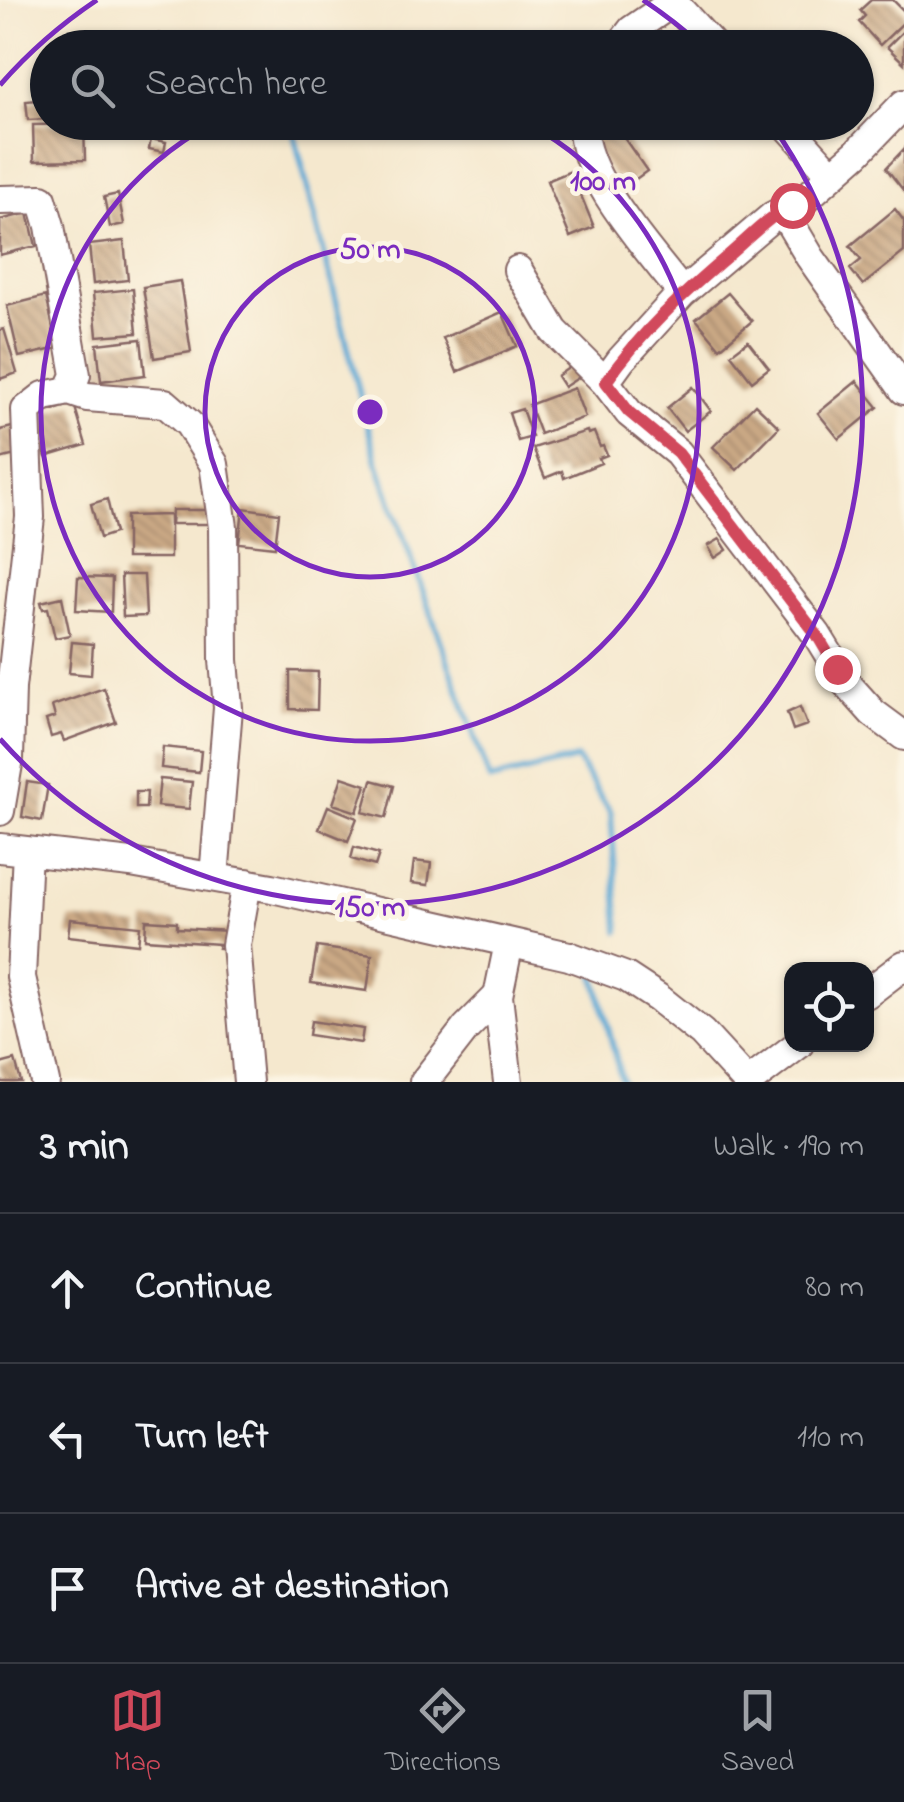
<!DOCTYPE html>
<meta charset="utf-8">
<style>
:root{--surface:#171b24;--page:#242831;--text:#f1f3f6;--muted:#9ea1a6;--line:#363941;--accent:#d1495b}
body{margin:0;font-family:"Indie Flower",sans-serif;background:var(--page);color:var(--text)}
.controls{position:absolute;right:30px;bottom:30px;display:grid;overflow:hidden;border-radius:20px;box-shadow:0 2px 8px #0004}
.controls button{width:90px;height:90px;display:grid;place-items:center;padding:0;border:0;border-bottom:2px solid var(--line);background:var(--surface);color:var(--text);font:50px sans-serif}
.stop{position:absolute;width:30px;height:30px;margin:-22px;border:8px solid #d1495b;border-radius:50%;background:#fff}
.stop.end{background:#d1495b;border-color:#fff;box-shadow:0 2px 10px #0008}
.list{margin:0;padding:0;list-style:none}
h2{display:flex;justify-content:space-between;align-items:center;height:130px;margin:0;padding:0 40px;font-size:42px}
h2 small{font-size:32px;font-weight:400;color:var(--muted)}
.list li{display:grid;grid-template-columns:65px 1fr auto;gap:30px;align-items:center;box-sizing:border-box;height:150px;padding:0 40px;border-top:2px solid var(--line)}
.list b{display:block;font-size:38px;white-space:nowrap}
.list em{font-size:32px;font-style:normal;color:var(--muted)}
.icon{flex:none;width:55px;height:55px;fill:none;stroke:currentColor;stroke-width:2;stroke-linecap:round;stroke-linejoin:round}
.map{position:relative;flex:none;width:904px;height:1082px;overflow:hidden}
.search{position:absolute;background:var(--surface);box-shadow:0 2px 8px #0004;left:30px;right:30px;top:30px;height:110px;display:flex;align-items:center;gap:25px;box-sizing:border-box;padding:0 35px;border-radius:55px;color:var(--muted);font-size:38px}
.sheet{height:580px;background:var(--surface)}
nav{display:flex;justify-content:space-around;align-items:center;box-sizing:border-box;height:140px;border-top:2px solid var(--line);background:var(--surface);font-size:28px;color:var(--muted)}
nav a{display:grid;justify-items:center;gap:5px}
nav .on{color:var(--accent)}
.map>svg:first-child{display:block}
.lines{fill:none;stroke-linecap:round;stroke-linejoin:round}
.stream{stroke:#5ca8d4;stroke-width:6}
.building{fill:url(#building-back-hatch)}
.minor-casing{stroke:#866564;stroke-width:32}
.minor{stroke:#fff;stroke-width:28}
.route{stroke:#d1495b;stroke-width:12}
.ring{fill:none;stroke:#7b2cbf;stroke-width:5}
.centre{fill:#7b2cbf;stroke:#fcf5e5;stroke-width:5}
.ring-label{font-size:30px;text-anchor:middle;font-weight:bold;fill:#7b2cbf;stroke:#fcf5e5;stroke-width:9;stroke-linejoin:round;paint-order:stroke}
</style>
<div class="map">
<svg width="904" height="1082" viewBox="0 0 904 1082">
<defs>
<pattern id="building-back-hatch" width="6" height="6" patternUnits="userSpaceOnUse" patternTransform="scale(2.5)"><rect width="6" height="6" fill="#caa985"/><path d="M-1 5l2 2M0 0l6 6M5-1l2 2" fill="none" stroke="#a6896d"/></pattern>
</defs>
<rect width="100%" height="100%" fill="#fcf5e5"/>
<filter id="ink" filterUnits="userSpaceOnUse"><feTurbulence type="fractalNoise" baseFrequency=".01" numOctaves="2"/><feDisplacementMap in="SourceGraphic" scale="20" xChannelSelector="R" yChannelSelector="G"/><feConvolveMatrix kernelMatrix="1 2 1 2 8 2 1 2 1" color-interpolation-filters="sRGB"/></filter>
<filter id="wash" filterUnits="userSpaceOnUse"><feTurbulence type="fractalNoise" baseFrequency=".0048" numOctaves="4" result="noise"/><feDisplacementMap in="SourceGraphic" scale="40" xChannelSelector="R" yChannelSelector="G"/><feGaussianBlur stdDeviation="2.25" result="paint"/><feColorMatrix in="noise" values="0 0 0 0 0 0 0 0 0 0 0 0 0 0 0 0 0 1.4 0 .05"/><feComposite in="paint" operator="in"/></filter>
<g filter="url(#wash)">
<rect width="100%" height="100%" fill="#f5e8ce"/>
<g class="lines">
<path class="stream" d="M270,37L273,48
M291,122L377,462L490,780L577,759L611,813L619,931
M595,976L622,1082"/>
</g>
<g id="blocks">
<path class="building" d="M871,0H893L904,11V22L880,45L859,22L865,16L860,10Z
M904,30V63L887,47Z
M159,34L178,37L177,48H157Z
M46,99L47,119L28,120L26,101Z
M613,122L647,171L626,186L618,175L615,178L598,154L589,133L600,125L603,129Z
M84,124L85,160L34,161L33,125Z
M151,139L166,142L164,152L149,149Z
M904,149V191L886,168Z
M571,171L594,227L570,237L547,181Z
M118,194L124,224L110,227L104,197Z
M895,209L904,221V252L863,285L850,269L861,260L850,246Z
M28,213L36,246L0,255V220Z
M124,241L128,280L93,284L89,245Z
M180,281L191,352L154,358L143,287Z
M133,289L137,333L97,336L93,293Z
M728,293L752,321L720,348L696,319Z
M46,296L58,348L19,357L7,306Z
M502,312L517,346L457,372L443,338Z
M4,329L17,373L0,379V330Z
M141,339L145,375L101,381L97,344Z
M748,341L769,368L752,381L731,354Z
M573,365L581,376L564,387L557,376Z
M857,381L878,407L839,439L818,413Z
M693,387L711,411L685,431L667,408Z
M574,388L585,417L540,434L529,405Z
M74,404L86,445L46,457L34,416Z
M755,404L779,427L737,470L713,447Z
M522,409L532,437L518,441L509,413Z
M16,426L23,453L0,459V430Z
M587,431L588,434L594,432L600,447L603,446L607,455L599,458L601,463L564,478L562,471L545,478L533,448Z
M107,499L115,533L100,538L91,504Z
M243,508L279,513L275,547L239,543Z
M172,510H209V524H171Z
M170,515V558H126V516Z
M720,539L727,550L715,558L708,546Z
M121,575H144L146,616L123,617Z
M78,577L112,578L111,612L76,610Z
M62,597L70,635L55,638L48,608L43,609L41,602Z
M72,642L93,644L91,675L69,673Z
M290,671L318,672L317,710L290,709Z
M104,688L116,722L64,741L61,734L51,737L46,720L55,717L52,706Z
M800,707L807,725L793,730L787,713Z
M163,747L201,751L199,772L161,768Z
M342,777L366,785L357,812L333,804Z
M160,779L192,782L189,809L157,806Z
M372,780L394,786L386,818L363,812Z
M27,782L48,785L42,821L22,817Z
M136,792H147L146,808H136Z
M328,806L357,818L348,841L319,829Z
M354,847L379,854L375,866L351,859Z
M414,861L431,863L428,885L411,883Z
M70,919L140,926L138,944L68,936Z
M146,920L177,922V928L229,931L228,949L218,948L219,944L145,939Z
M317,947L372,955L367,991L311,983Z
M311,1021L363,1029L361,1043L309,1035Z
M15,1060L21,1082H1L0,1064Z"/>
</g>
</g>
<g filter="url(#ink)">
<use href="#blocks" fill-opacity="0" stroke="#866564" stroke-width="2.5"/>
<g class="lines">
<g class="minor-casing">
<path id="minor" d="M671,0L715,48
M618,48L632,30L673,2
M904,104L857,153L806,198L773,216L682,293L621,360L605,382L629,413L678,453L817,635L847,684L873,713L904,736
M583,122C578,174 651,252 682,293
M784,122L832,175
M0,200L42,199L50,226L76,375L69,391L44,396L26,410L30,517L11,688L9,758L0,811
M782,210L810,257L904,390
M518,270L554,331L605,382
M69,391L87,397L165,403L189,424L214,464L223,527L224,660L228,708L214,877
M0,848L131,863L272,888L569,956L626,977L658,998L702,1033L747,1082
M27,851L21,977L45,1082
M247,883L236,945L248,1082
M866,994L904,965
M424,1082L466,1028L498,996
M508,1082L498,996L509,943
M749,1082L799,1044"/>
</g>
<use href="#minor" class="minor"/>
</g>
</g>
<g class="lines" filter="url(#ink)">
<path class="route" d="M792,205C768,217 751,236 731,253C684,293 641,332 606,382L629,412L678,453L817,635L837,669"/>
</g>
<g class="ring">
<circle cx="370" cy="412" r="165"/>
<path d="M527 123A329 329 0 1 1 213 123"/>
<path d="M0 85A494 494 0 0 1 97 0M643 0A494 494 0 0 1 701 45M772 125A494 494 0 0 1 0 739"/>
</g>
<circle cx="370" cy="412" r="15" class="centre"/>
<g class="ring-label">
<text x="603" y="190">100 m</text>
<text x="370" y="258">50 m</text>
<text x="370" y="916">150 m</text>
</g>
</svg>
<div class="controls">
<button><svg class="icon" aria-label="locate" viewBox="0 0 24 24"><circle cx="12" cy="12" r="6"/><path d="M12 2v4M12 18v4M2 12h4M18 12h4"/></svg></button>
</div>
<div class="stop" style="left:792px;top:205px"></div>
<div class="stop end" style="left:837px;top:669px"></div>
<div class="search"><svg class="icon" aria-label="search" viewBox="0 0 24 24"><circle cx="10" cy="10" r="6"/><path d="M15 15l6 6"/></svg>Search here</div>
</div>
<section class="sheet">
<h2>3 min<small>Walk · 190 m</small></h2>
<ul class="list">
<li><svg class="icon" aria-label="ahead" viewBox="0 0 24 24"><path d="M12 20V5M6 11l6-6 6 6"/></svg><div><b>Continue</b></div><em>80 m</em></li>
<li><svg class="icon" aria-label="left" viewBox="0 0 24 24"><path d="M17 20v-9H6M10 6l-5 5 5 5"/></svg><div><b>Turn left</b></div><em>110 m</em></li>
<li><svg class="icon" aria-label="arrive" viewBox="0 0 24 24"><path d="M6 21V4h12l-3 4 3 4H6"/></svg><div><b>Arrive at destination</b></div></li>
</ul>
</section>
<nav>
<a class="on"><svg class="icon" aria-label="map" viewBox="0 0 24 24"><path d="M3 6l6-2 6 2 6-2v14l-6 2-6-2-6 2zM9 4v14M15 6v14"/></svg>Map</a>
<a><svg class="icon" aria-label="directions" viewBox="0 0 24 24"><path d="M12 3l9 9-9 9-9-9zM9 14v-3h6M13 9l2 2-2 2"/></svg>Directions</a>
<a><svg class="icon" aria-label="saved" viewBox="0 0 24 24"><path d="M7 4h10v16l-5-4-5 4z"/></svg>Saved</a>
</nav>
